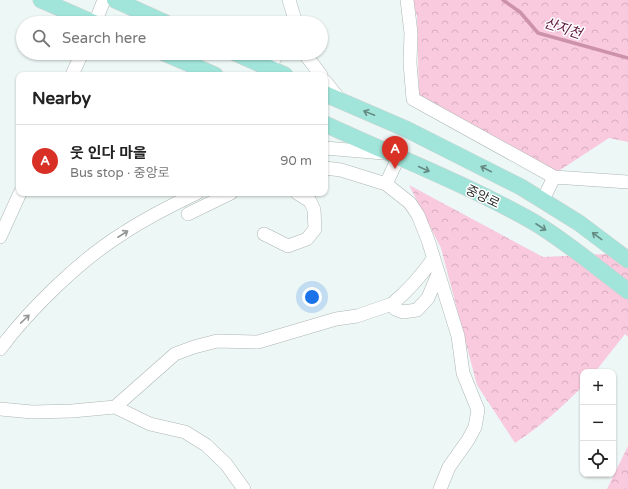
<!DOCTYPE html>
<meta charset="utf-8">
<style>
:root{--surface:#fff;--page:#f2f2f2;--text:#222;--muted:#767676;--line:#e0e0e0;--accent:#d93025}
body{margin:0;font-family:"Varela Round","Noto Sans KR",sans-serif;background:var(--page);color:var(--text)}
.controls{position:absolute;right:12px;bottom:12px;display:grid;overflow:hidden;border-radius:8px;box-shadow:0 1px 3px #0004}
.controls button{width:36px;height:36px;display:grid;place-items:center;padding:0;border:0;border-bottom:1px solid var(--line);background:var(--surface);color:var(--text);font:20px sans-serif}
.you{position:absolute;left:312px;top:297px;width:14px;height:14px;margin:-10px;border:3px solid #fff;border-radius:50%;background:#1a73e8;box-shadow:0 0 0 6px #1a73e833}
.badge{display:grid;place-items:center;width:26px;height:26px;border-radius:50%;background:var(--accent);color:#fff;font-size:13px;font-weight:700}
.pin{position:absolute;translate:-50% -33px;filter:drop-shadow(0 1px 2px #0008)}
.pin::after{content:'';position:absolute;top:21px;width:14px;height:12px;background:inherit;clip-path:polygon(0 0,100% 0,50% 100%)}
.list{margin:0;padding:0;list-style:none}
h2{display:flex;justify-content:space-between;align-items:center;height:52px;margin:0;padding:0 16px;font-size:17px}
h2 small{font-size:13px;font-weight:400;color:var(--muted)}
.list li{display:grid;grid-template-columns:26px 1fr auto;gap:12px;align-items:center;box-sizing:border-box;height:72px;padding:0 16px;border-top:1px solid var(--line)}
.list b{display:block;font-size:15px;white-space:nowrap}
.list p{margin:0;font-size:13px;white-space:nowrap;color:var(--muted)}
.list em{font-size:13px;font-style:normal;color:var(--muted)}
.icon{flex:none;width:22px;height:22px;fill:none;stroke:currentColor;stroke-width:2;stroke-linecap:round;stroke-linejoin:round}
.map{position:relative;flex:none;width:628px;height:489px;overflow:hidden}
.search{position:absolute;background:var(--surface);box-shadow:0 1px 3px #0004;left:16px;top:16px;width:312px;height:44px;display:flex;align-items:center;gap:10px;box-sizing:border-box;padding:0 14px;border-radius:22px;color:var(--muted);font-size:15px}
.panel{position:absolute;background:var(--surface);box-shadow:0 1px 3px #0004;left:16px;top:72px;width:312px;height:124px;border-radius:8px}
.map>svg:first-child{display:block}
.forest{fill:url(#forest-crowns)}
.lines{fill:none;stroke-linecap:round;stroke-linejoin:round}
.stream{stroke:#cc92ab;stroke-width:3.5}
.minor-casing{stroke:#adb6b4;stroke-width:14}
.major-casing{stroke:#d0d1d1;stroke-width:17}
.minor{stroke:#fff;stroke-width:13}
.major{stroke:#a1e5da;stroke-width:16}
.oneway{stroke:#668a84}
.oneway2{stroke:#959796}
.labels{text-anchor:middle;stroke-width:3;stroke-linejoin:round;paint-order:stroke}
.street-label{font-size:13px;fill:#2b2f2e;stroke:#fff}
.water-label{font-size:14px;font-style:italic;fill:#5e193e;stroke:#fff}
</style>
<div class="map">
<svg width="628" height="489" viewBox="0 0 628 489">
<defs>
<pattern id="forest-crowns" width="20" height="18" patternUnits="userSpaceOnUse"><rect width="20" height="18" fill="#f9c9dd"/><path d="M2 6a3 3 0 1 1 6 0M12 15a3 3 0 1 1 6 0" fill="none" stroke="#d6adbe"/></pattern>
</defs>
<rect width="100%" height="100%" fill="#edf7f5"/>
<path class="forest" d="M412,0H628V142L609,138L557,172L419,97L417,16Z
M409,185L543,257L628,253V337L625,334L595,372H583V386C561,408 541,426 515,443L477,385L441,248Z
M628,446V489H607Z"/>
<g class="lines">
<path class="stream" d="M503,0L520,12L538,33L628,58"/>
<g class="minor-casing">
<path id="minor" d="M289,0L296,23
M407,0L411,33L410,63L413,99L554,177L543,200
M95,23L104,0
M304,53L321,75
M72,75L82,53
M267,75L269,68L278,53
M325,81L340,100
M325,148L383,153
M325,168L341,170L386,184L398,158
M554,177L628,182
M386,184L410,203L418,215L428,240L458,336L463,373L478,410L475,427L468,440L449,467L440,489
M188,214L231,193
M264,234L288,246L307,239L315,229L314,210L310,201L297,193
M0,237L20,193
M392,304C409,290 421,276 433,259
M0,349C29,310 80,260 122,234C146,218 172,205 197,193
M115,407L150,424L185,432L206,445L226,464L244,489
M0,409L32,412L72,411L115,407L175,354L194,347L217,341L258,342L336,319L357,316L392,304L395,309L403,312L417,310L428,298L438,274"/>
</g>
<g class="major-casing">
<path id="major" d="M41,0L94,23
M115,0L166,23
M164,53L215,75
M235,53L285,75
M325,94L406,129L521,187L579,223L628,260
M325,124C394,156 466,184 532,221C566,241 597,268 628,291"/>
</g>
<use href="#minor" class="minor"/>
<use href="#major" class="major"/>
</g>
<defs><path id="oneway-shaft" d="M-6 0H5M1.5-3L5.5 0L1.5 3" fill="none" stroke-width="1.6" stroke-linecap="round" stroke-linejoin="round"/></defs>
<g class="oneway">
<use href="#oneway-shaft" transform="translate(369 113) rotate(-158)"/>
<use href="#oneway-shaft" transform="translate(424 169) rotate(24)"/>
<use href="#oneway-shaft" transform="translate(486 169) rotate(-153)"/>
<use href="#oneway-shaft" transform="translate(541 227) rotate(33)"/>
<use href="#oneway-shaft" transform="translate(597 236) rotate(-143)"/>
</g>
<g class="oneway2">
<use href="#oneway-shaft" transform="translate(123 234) rotate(-33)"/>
<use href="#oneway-shaft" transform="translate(25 319) rotate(-44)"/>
</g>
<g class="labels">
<g class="street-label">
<text transform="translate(483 196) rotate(26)" y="5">중앙로</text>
</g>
<g class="water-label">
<text transform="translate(563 28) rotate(18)" y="5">산지천</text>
</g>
</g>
</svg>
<div class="controls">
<button>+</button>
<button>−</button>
<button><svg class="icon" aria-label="locate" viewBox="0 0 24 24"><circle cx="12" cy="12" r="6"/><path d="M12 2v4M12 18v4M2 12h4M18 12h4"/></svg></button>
</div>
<div class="you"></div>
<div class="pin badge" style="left:395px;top:169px">A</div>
<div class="search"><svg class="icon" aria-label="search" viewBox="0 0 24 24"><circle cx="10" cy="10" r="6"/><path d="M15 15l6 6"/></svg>Search here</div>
<section class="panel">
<h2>Nearby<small></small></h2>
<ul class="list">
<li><span class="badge">A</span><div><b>웃 인다 마을</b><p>Bus stop · 중앙로</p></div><em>90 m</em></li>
</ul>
</section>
</div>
